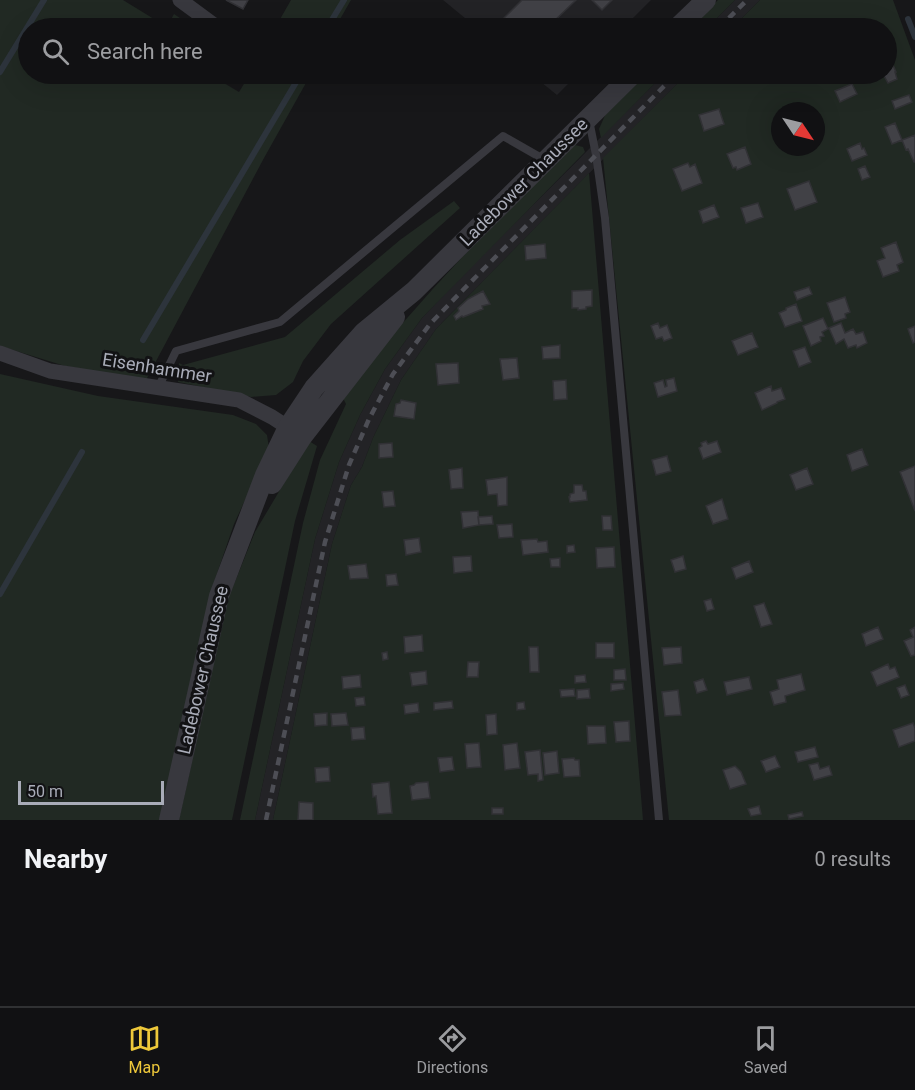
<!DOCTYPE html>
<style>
:root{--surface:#111113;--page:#1a1a1c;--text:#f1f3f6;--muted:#9c9da0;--line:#303133;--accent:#eec83a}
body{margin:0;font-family:Roboto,sans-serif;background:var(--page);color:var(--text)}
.compass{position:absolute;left:771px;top:102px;width:54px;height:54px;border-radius:50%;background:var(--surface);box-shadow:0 6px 24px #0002;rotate:125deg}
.scale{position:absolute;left:18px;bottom:15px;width:146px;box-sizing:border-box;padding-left:6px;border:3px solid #a9acb8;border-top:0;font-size:16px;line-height:21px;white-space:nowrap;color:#a9acb8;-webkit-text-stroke:4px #121214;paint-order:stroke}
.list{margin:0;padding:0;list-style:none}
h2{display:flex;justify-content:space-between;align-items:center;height:78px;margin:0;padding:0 24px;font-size:26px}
h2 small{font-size:20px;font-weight:400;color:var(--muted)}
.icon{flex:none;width:33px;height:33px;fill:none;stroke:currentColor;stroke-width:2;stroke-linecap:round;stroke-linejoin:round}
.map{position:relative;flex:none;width:915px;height:820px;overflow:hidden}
.search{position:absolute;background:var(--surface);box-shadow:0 6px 24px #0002;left:18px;right:18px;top:18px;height:66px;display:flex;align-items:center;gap:15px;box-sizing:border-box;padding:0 21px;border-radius:33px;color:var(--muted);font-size:22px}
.sheet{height:186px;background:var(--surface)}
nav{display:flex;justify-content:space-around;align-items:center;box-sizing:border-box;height:84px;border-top:2px solid var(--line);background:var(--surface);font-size:16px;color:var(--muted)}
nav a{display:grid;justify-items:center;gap:3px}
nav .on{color:var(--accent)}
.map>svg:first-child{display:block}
.built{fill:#232326}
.green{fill:#212923;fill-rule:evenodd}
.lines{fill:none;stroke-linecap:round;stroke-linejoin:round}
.stream{stroke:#2d343c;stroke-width:6}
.building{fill:#414146;stroke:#313135;stroke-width:1.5}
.service{stroke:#38383e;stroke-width:8}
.minor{stroke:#38383e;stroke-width:15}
.tertiary{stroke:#38383e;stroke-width:20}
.rail{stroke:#4d4e55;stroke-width:4.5;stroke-dasharray:8 6;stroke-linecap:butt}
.labels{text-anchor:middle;stroke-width:6;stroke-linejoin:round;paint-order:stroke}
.street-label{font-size:18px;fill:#a9acb8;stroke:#121214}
</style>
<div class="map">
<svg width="915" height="820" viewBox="0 0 915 820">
<rect width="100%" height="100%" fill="#171719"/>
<path class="built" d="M443,0H651L623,28H477Z
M735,0H760L732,28H707Z
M531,74H578L557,95Z
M664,74H687L436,329L401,380L373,438L362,467L351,485L332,544L273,820H255L315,539L339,462L360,415L385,369L422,318L454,284Z"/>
<path class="green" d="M0,0H123L167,27L174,14L195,28H28V74H209L239,92L250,74H311L264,158L146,380L65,366L0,346Z
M291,0H351L335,28H275Z
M718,0H735L707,28H690Z
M760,0H893L915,60V820H669L603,158L687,74H886V28H732ZM780,111H816V147H780Z
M645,74H664L601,138L599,129L606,113Z
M575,145L583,147L585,152L422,318L385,369L360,415L339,462L315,539L255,820H240L303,523L320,460L346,404L342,396C413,307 492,222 575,145Z
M589,173L643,820H273L332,544L351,485L362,467L373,438L401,380L436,329Z
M454,201L460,208L331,324L303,361L293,382L276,395L251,397L178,382L179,363L183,365L285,337L400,240Z
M0,374L98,396L233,415L256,424L267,435L269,448L234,524L210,594L160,820H0Z
M309,441L317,446L295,521L232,820H179L228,599L255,532Z"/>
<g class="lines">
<path class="stream" d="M908,19L915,37
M327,28L344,0
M0,72L44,0
M143,340L301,74
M0,594L82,452"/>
</g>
<path class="building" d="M226,0H248L243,9Z
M522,0H576L547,28H514L504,18Z
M592,0H612L602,10Z
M253,20L266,28H248Z
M890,58L896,72H895L897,79L888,83L883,74H886V59Z
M852,84L857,94L840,102L835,91Z
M909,95L912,102L895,109L892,101Z
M719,109L724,124L704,131L699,115Z
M895,123L902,140L892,144L885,127Z
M915,135V162H914L908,149L906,150L902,140Z
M860,143L862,149L864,148L867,155L852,161L847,149Z
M745,147L751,164L737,170L736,167L733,168L727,154Z
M688,163L690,167L695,164L702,183L682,191L673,169Z
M865,166L870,177L862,180L858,169Z
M809,181L817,202L795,210L787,189Z
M758,203L763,217L746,223L741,208Z
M714,205L719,217L703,223L699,211Z
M896,242L903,262L897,265L899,271L883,277L877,261L885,258L881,248Z
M545,244L546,258L526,260L525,246Z
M809,287L812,294L797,300L794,292Z
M592,290V306L586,307V309L578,310V308H572V291Z
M483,291L490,304L482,306L483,309L463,317L462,316L456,320L454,316L459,311L458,308L468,299Z
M845,297L850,312L845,314L846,318L834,322L827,303Z
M796,304L802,321L785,327L779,313L786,310V308Z
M823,318L828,329L822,332L824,336L820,337L821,341L811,346L803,326Z
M658,323L660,328L667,325L672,338L664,341L662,337L656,339L651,326Z
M841,323L845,333L853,329L856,334L863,332L867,343L857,348L856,345L848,348L844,339L836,344L829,328Z
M915,326V342L913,343L908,329Z
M752,333L758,347L738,355L732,341Z
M560,345V358L543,359L542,347Z
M805,347L811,362L799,367L793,351Z
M517,358L519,378L503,380L500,359Z
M458,363L459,383L438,385L436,364Z
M674,378L677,391L658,397L654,383L663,380L665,387L667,386L666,380Z
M566,380L567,399L554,400L553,381Z
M771,386L772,391L781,388L785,399L777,402V403L762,410L755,393Z
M401,400L416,403L414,419L394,416L396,404L400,403Z
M706,441L708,444L717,441L721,452L703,459L699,448L702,446L701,443Z
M392,443L393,457L379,458V444Z
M862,449L868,465L852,471L847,455Z
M667,456L671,471L656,475L652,460Z
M915,466V511L900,472Z
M462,468L463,488L451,489L449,470Z
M807,468L813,484L796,490L790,475Z
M507,477V505L498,506L497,494L488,495L486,480Z
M574,485H582L583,491H586L587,500L570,502L569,497H570V494L574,493Z
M393,491L395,506L384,507L382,492Z
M722,499L728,519L713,524L706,506Z
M478,511L479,525L463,528L461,512Z
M492,516L493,524L479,525L478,517Z
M602,516H611L612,530H603Z
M512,524L513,537L499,538L497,525Z
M419,538L421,552L406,555L404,540Z
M537,539L538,542L547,541L548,552L523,555L521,540Z
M574,545L575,552L567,553V546Z
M614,547L615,567L597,568L596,548Z
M471,556L472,571L454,573L453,557Z
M683,556L686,569L675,572L671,560Z
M560,558V567H551L550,559Z
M749,561L753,572L736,579L732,568Z
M366,564L368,578L350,579L348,566Z
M396,574L398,585L387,586L386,575Z
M711,599L714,609L707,611L704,601Z
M764,603L772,624L761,627L754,606Z
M878,627L883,639L866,646L862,634Z
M915,627V655L911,656L904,641L913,637L910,630Z
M422,635L423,651L405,653L404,637Z
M596,643H614V658H596Z
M529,647H538L539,672H530Z
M681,647L682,663L664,665L662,648Z
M387,652L388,659L383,660L382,653Z
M468,662H479L478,677H467Z
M888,664L890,669L895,667L899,677L877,686L871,672Z
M625,669L626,680H614V670Z
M426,671L427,684L412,686L410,673Z
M801,674L805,690L785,696L786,702L774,705L770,692L779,689L777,680Z
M360,675L361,687L343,689L342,677Z
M585,675L586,682L575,683V676Z
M749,677L752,689L727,695L724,682Z
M703,679L707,690L697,693L694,682Z
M623,683L624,689L611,691V684Z
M905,685L909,695L901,698L897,688Z
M574,689L575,696L561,697L560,690Z
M589,689L590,698L577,699V690Z
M678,690L681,715L665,716L662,692Z
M364,697L365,705L356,706L355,698Z
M452,701L453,708L434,710V703Z
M524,702L525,709L517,710V703Z
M418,703L419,712L405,714L404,705Z
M327,713V725L315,726L314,714Z
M346,713L348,725L332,726L331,714Z
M496,714L497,734L487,735L486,715Z
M629,721L630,741L616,742L614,722Z
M913,723L915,728V741L899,747L893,730Z
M587,726H605L606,743L588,744Z
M364,727L365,739L352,740L351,728Z
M479,743L481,767L467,768L465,744Z
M517,743L520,768L505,770L503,745Z
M815,747L818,757L798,762L795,752Z
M540,750L543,780L538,781V774L528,775L525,752Z
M557,751L559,773L545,775L543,753Z
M775,756L780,767L766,772L761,761Z
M452,757L454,770L440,772L438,758Z
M574,758L575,760H579L580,776L564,777L562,759Z
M818,763L820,769L829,766L832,775L814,780L809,765Z
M735,766L741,772L746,784L730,789L723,770Z
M329,767L330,781L316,782L315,768Z
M389,782L392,813L378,814L376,796L373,797L372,784Z
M428,782L430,798L412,800L410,786L414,785L416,783Z
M299,802L313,803V820H298Z
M759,806L761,814L751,816L748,809Z
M492,808H503V814H492Z
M802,812L803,816L789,819L788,815Z"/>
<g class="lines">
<path class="service" d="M589,120L596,155L605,218L659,820
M158,388L176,351L280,322L503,136L545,160"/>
<path class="minor" d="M180,0L218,28
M0,353L50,371L239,400L272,417L295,432"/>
<path class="tertiary" d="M677,28L706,0
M272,484L302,437L395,317
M169,820L219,596L265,475L288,427L314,388L364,332L414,291L633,74"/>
<path class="rail" d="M719,28L747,0
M266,820L325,542L349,465L369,419L393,374L430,324L462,291L676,74"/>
</g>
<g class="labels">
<g class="street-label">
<text transform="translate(524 182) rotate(-45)" y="6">Ladebower Chaussee</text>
<text transform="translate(157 368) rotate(9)" y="6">Eisenhammer</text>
<text transform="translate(203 670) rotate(-77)" y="6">Ladebower Chaussee</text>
</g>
</g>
</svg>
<svg class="compass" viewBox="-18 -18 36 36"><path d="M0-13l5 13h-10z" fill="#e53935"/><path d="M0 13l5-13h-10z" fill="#9c9da0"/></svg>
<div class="scale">50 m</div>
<div class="search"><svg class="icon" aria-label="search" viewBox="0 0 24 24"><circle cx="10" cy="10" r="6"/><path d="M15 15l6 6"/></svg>Search here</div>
</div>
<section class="sheet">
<h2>Nearby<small>0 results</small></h2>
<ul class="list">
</ul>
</section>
<nav>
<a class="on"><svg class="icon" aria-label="map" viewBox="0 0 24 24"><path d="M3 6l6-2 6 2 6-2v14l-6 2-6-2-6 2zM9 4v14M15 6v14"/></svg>Map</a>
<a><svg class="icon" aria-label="directions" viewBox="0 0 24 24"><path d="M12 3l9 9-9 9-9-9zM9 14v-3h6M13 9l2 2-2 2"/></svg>Directions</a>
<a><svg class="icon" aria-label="saved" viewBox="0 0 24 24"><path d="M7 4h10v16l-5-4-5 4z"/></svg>Saved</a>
</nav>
